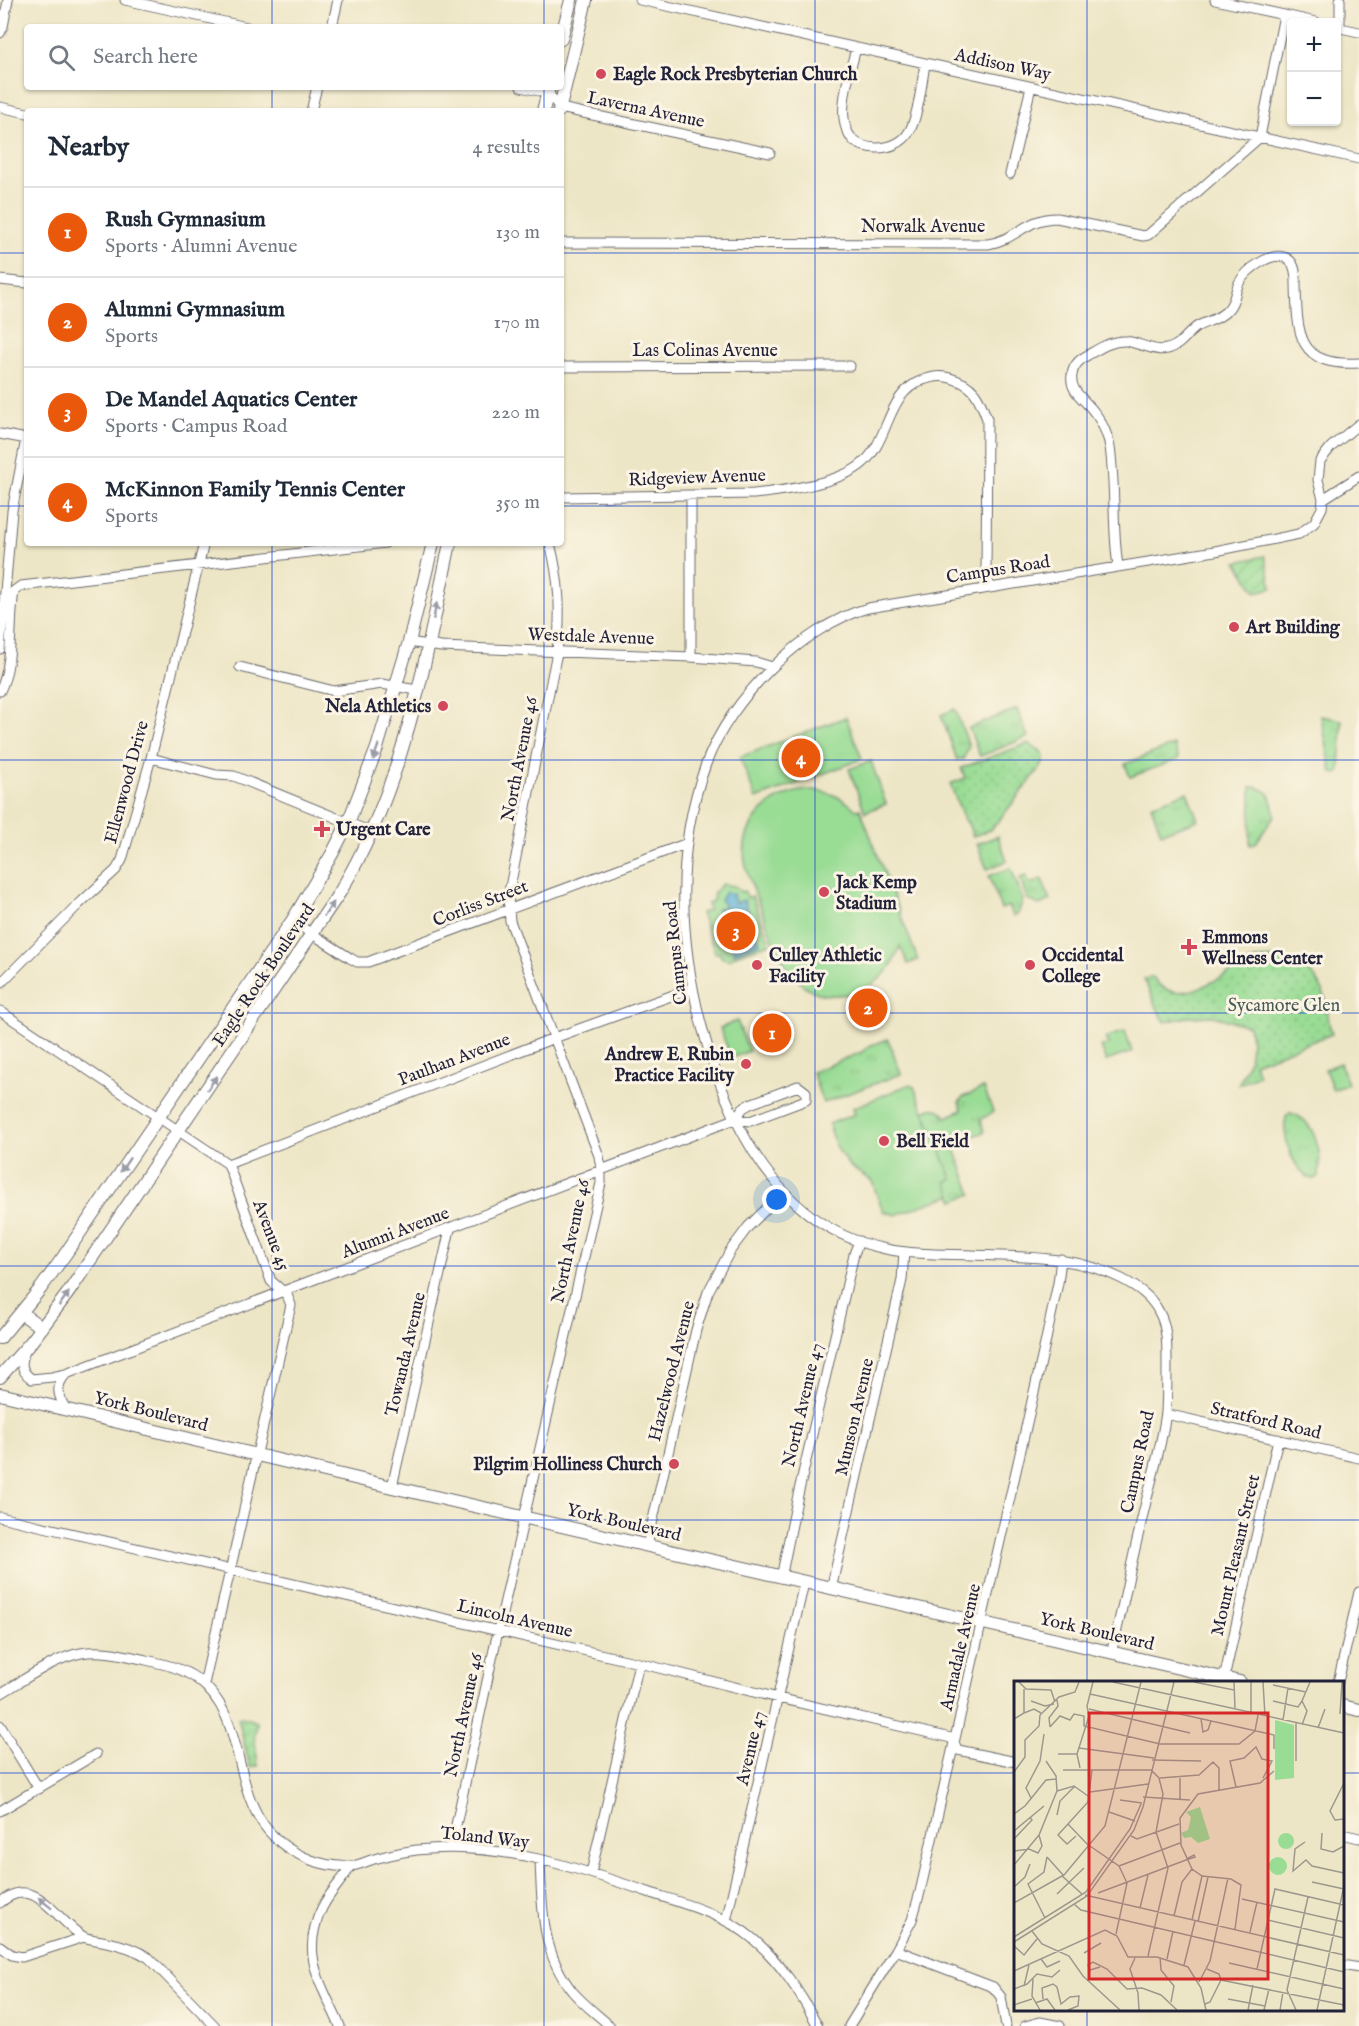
<!DOCTYPE html>
<meta charset="utf-8">
<style>
:root{--surface:#fff;--page:#f2f2f3;--text:#1f2937;--muted:#747a83;--line:#e0e1e3;--accent:#ea580c}
body{margin:0;font-family:"IM FELL English",serif;background:var(--page);color:var(--text)}
.controls{position:absolute;right:18px;top:18px;display:grid;overflow:hidden;border-radius:6px;box-shadow:0 2px 4px #0004}
.controls button{width:54px;height:54px;display:grid;place-items:center;padding:0;border:0;border-bottom:2px solid var(--line);background:var(--surface);color:var(--text);font:30px sans-serif}
.you{position:absolute;left:777px;top:1200px;width:21px;height:21px;margin:-15px;border:4px solid #fff;border-radius:50%;background:#1a73e8;box-shadow:0 0 0 9px #1a73e833}
.badge{display:grid;place-items:center;width:39px;height:39px;border-radius:50%;background:var(--accent);color:#fff;font-size:20px;font-weight:700}
.pin{position:absolute;translate:-50% -50%;border:3px solid #fff;box-shadow:0 2px 6px #0006}
.list{margin:0;padding:0;list-style:none}
h2{display:flex;justify-content:space-between;align-items:center;height:78px;margin:0;padding:0 24px;font-size:26px}
h2 small{font-size:20px;font-weight:400;color:var(--muted)}
.list li{display:grid;grid-template-columns:39px 1fr auto;gap:18px;align-items:center;box-sizing:border-box;height:90px;padding:0 24px;border-top:2px solid var(--line)}
.list b{display:block;font-size:22px;white-space:nowrap}
.list p{margin:0;font-size:20px;white-space:nowrap;color:var(--muted)}
.list em{font-size:20px;font-style:normal;color:var(--muted)}
.icon{flex:none;width:33px;height:33px;fill:none;stroke:currentColor;stroke-width:2;stroke-linecap:round;stroke-linejoin:round}
.map{position:relative;flex:none;width:1359px;height:2026px;overflow:hidden}
.search{position:absolute;background:var(--surface);box-shadow:0 2px 4px #0004;left:24px;top:24px;width:540px;height:66px;display:flex;align-items:center;gap:15px;box-sizing:border-box;padding:0 21px;border-radius:6px;color:var(--muted);font-size:22px}
.panel{position:absolute;background:var(--surface);box-shadow:0 2px 4px #0004;left:24px;top:108px;width:540px;height:438px;border-radius:6px}
.map>svg:first-child{display:block}
.grass{fill:url(#grass-tufts);stroke:#5e7f68;stroke-width:1.5}
.park{fill:url(#park-dots);stroke:#5e7f68;stroke-width:1.5}
.garden{fill:url(#garden-furrows);stroke:#5e7f68;stroke-width:1.5}
.pitch{fill:#99dc94;stroke:#5e7f68;stroke-width:1.5}
.water{fill:#57afd4;stroke:#3c6888;stroke-width:1.5}
.lines{fill:none;stroke-linecap:round;stroke-linejoin:round}
.minor-casing{stroke:#69676c;stroke-width:11}
.major-casing{stroke:#69676c;stroke-width:14}
.minor{stroke:#fff;stroke-width:9}
.major{stroke:#fff;stroke-width:12}
.oneway{fill:#9c9ca7}
.grid{fill:none;stroke:#1d4ed8;stroke-width:1.5;stroke-opacity:0.55}
.poi-dot{fill:#d1495b;stroke:#fcf5e5;stroke-width:2}
.labels{text-anchor:middle;stroke-width:6;stroke-linejoin:round;paint-order:stroke}
.street-label{font-size:18px;fill:#22223b;stroke:#fcf5e5}
.poi-label{font-size:18px;font-weight:bold;fill:#22223b;stroke:#fcf5e5;text-anchor:start}
.park-label{font-size:18px;fill:#465a56;stroke:#fcf5e5}
.inset-road{fill:none;stroke:#9c988e;stroke-width:1.5}
.view{fill:#d62828;fill-opacity:0.15;stroke:#d62828;stroke-width:3}
.inset-edge{fill:none;stroke:#22223b;stroke-width:3}
</style>
<div class="map">
<svg width="1359" height="2026" viewBox="0 0 1359 2026">
<defs>
<pattern id="grass-tufts" width="24" height="20" patternUnits="userSpaceOnUse" patternTransform="scale(1.5)"><rect width="24" height="20" fill="#99dc94"/><path d="M3 7l-1-3M5 7V3M7 7l1-3M15 17l-1-3M17 17v-4M19 17l1-3" fill="none" stroke="#84bc80"/></pattern>
<pattern id="park-dots" width="8" height="8" patternUnits="userSpaceOnUse" patternTransform="scale(1.5)"><rect width="8" height="8" fill="#99dc94"/><path d="M2 2h.1M6 6h.1" fill="none" stroke="#84bc80" stroke-width="1.8" stroke-linecap="round"/></pattern>
<pattern id="garden-furrows" width="10" height="10" patternUnits="userSpaceOnUse" patternTransform="scale(1.5)"><rect width="10" height="10" fill="#99dc94"/><path d="M-1 1l2-2M0 10L10 0M9 11l2-2" fill="none" stroke="#84bc80"/></pattern>
</defs>
<rect width="100%" height="100%" fill="#fcf5e5"/>
<filter id="ink" filterUnits="userSpaceOnUse"><feTurbulence type="fractalNoise" baseFrequency=".0167" numOctaves="2"/><feDisplacementMap in="SourceGraphic" scale="12" xChannelSelector="R" yChannelSelector="G"/><feConvolveMatrix kernelMatrix="1 2 1 2 8 2 1 2 1" color-interpolation-filters="sRGB"/></filter>
<filter id="wash" filterUnits="userSpaceOnUse"><feTurbulence type="fractalNoise" baseFrequency=".008" numOctaves="4" result="noise"/><feDisplacementMap in="SourceGraphic" scale="24" xChannelSelector="R" yChannelSelector="G"/><feGaussianBlur stdDeviation="1.35" result="paint"/><feColorMatrix in="noise" values="0 0 0 0 0 0 0 0 0 0 0 0 0 0 0 0 0 1.4 0 .05"/><feComposite in="paint" operator="in"/></filter>
<g filter="url(#wash)">
<rect width="100%" height="100%" fill="#ede6c6"/>
<path class="grass" d="M955,709L969,746L963,760L962,758L957,760L941,715Z
M1017,709L1028,737L980,756L969,728Z
M1321,716L1342,720L1340,771L1337,774L1332,773Z
M1174,745L1179,759L1130,777L1125,764Z
M1251,787H1257L1269,793L1275,815L1255,844L1250,845Z
M1187,792L1198,820L1161,833L1151,805Z
M998,836L1007,861L987,869L977,844Z
M1011,868L1023,900L1018,914L1013,916L1009,906L1001,909L989,876Z
M1026,876L1030,884L1042,879L1050,900L1039,905L1027,899L1020,878Z
M1125,1031L1132,1052L1106,1061L1101,1047L1108,1045L1105,1038Z
M888,1039L901,1074L823,1103L812,1072L862,1052L869,1046Z
M1340,1063L1348,1084L1333,1090L1325,1069Z
M984,1088L993,1112L981,1120L984,1132L953,1144L972,1194L954,1201L946,1182L952,1179L924,1111C935,1107 940,1107 946,1117L962,1110L959,1102L963,1097Z
M1290,1113C1315,1118 1324,1156 1318,1177L1313,1179C1294,1176 1279,1131 1287,1115Z"/>
<path class="park" d="M1029,743L1036,749L1040,750L1044,757L1042,766L992,829L973,836L967,821L965,822L950,784L965,778L961,768Z
M1280,958C1305,965 1319,974 1326,1001C1328,1013 1328,1023 1332,1034L1254,1063L1259,1075L1238,1085C1249,1062 1254,1052 1249,1026L1213,1016L1188,1017L1165,1022L1155,1005L1144,979L1153,977C1175,1014 1226,972 1253,961C1261,958 1272,959 1280,958Z"/>
<path class="garden" d="M1265,556L1272,588L1256,592L1237,562Z
M242,1717L257,1722L256,1732H254L258,1766L250,1767L238,1718Z"/>
<path class="pitch" d="M846,717L862,759L756,799L740,757Z
M871,761L886,804L865,812L849,769Z
M814,790C831,792 844,798 856,810L860,809L918,960L908,964L900,946C893,968 878,985 855,992C796,1009 779,956 763,914C757,897 748,880 745,862C739,821 775,789 814,790Z
M722,884L734,886L741,892L744,891L748,898L752,896L770,943L736,955L729,960L721,957L720,953H715L701,913L709,910L707,904L713,901L714,893Z
M737,1021L749,1051L731,1058L720,1028Z
M910,1084L914,1087L952,1179L946,1182L952,1195L895,1215L883,1211L872,1181L849,1166L838,1150L831,1134L829,1124L855,1114L853,1108Z"/>
<path class="water" d="M725,892L733,894L735,903L744,900L760,943L734,953L717,909L725,906L720,900Z"/>
</g>
<g filter="url(#ink)">
<g class="lines">
<g class="minor-casing">
<path id="minor" d="M125,0L247,27
M640,0L1359,159
M1215,0L1316,22
M1340,0V28
M332,27L338,0
M1336,27L1359,32
M0,33L3,27L8,0
M856,48C849,78 823,147 877,148C889,148 903,143 909,132C918,118 922,82 925,64
M521,87L548,93L560,108L770,153
M0,107L27,113
M311,111L317,87
M1010,174L1031,87
M561,243L988,244C1018,239 1026,218 1057,218L1143,236L1148,235L1260,137L1284,15
M0,280L27,283
M561,367L850,366
M0,434L27,439
M691,496V657
M561,497L754,494C783,491 841,483 863,463C890,440 886,393 923,380C932,377 940,375 950,378C974,384 979,397 987,419L986,578L991,587
M1323,499L1359,476
M1118,566C1113,534 1115,500 1112,467C1111,456 1111,445 1107,436C1104,427 1100,419 1094,412C1086,400 1069,392 1072,375C1073,365 1080,359 1088,355C1100,348 1112,340 1126,341C1145,344 1160,357 1178,344C1185,339 1190,331 1198,326C1208,321 1222,318 1229,308C1235,301 1235,291 1239,283C1246,270 1273,249 1288,259C1296,264 1296,277 1296,284C1297,335 1298,367 1359,363
M409,642L441,647L691,657L756,662L772,667
M0,649L12,511L26,439
M240,667L334,691L382,684L417,690
M0,691C14,663 9,621 14,591L21,586L385,543
M151,758L216,775L234,776L371,832
M292,921L350,958L357,962H368L685,844
M0,984L78,905L116,870L122,860L151,758L204,543
M0,1011L228,1164L271,1281L287,1295L291,1305L204,1684
M798,1086L806,1092V1100L750,1121L735,1119L743,1108L750,1104Z
M228,1164L554,1038L693,988
M25,1351C20,1363 21,1372 32,1379L52,1377L66,1374L735,1119
M65,1408C58,1395 55,1386 66,1374
M1166,1414L1359,1458
M392,1487L450,1229
M0,1517L639,1663L778,1698L951,1738L958,1750L1016,1762
M647,1546L696,1330L708,1292L730,1251L748,1227L783,1192
M781,1578L798,1495L854,1254L859,1241
M831,1589L902,1280L904,1252
M1111,1653C1122,1613 1129,1572 1139,1532C1147,1493 1161,1452 1166,1412C1167,1395 1167,1378 1167,1361C1167,1345 1167,1326 1159,1312C1151,1296 1137,1287 1122,1279C1075,1255 1024,1257 973,1255C944,1254 915,1255 886,1249C779,1228 728,1124 702,1027C679,941 675,848 706,764C730,699 802,626 868,608L1215,551L1299,534L1314,523L1322,508L1323,499L1318,480L1320,461L1331,447L1359,424
M1224,1679L1278,1439
M1338,1682L1359,1592
M0,1694C24,1680 54,1658 81,1653C102,1649 124,1655 146,1660C164,1664 182,1668 197,1679C260,1725 217,1824 311,1860C322,1864 338,1867 350,1866C358,1866 367,1861 374,1859C392,1854 410,1850 429,1849C504,1843 581,1869 651,1893C685,1904 723,1914 752,1938C781,1962 800,1993 818,2026
M0,1725L39,1789
M0,1811L96,1754
M1342,1834L1359,1838
M451,1848L498,1631L601,1183V1169L599,1156L510,921L508,897L557,652C561,612 560,582 550,543
M540,1860C542,1907 541,1952 572,1991C583,2004 598,2015 610,2026
M591,1873L639,1663
M0,1903C35,1871 57,1923 84,1937C88,1939 96,1940 102,1941C119,1944 134,1948 149,1958L215,2026
M726,1921L804,1583
M0,1946L12,1955L22,1957L84,1937
M896,1950L993,1987L1001,1997L1006,2026
M1342,1965L1359,1968
M340,2026C322,1985 299,1955 322,1908C329,1893 342,1881 351,1866
M849,2026L896,1950L912,1920L920,1892L1045,1344L1058,1283L1061,1259
M1025,2026L1040,2022L1060,2026"/>
</g>
<g class="major-casing">
<path id="major" d="M561,39L571,0
M543,111L549,87
M559,111L586,0
M21,1313L42,1328
M0,1338L41,1288L64,1256L292,921L332,854L348,823L377,748L409,642L433,543
M0,1377L31,1342L68,1293L340,892C404,786 425,662 450,543
M0,1394L392,1487L1240,1682
M1342,1706L1359,1710"/>
</g>
<use href="#minor" class="minor"/>
<use href="#major" class="major"/>
</g>
<defs><path id="oneway-solid" d="M-6-.8H1V-3.2L6.5 0L1 3.2V.8H-6Z" transform="scale(1.5)"/></defs>
<g class="oneway">
<use href="#oneway-solid" transform="translate(435 611) rotate(-78)"/>
<use href="#oneway-solid" transform="translate(376 752) rotate(109)"/>
<use href="#oneway-solid" transform="translate(329 909) rotate(-56)"/>
<use href="#oneway-solid" transform="translate(212 1083) rotate(-56)"/>
<use href="#oneway-solid" transform="translate(125 1165) rotate(124)"/>
<use href="#oneway-solid" transform="translate(64 1299) rotate(-54)"/>
<use href="#oneway-solid" transform="translate(45 1903) rotate(-141)"/>
</g>
</g>
<path class="grid" d="M272,0V27M544,0V27M815,0V2026M1087,0V1682M272,87V111M544,87V111M0,253H27M561,253H1359M0,506H27M561,506H1359M272,543V2026M544,543V2026M0,760H1359M0,1013H1359M0,1266H1359M0,1520H1359M0,1773H1016M1342,1773H1359M1087,2010V2026"/>
<g class="poi-dot">
<circle cx="601" cy="74" r="6"/>
<circle cx="1234" cy="627" r="6"/>
<circle cx="443" cy="706" r="6"/>
<path d="M319 820h6v6h6v6h-6v6h-6v-6h-6v-6h6z"/>
<circle cx="824" cy="892" r="6"/>
<path d="M1186 938h6v6h6v6h-6v6h-6v-6h-6v-6h6z"/>
<circle cx="757" cy="965" r="6"/>
<circle cx="1030" cy="965" r="6"/>
<circle cx="746" cy="1064" r="6"/>
<circle cx="884" cy="1141" r="6"/>
<circle cx="674" cy="1464" r="6"/>
</g>
<g class="labels">
<g class="street-label">
<text transform="translate(1003 64) rotate(12)" y="6">Addison Way</text>
<text transform="translate(646 109) rotate(12)" y="6">Laverna Avenue</text>
<text x="923" y="232">Norwalk Avenue</text>
<text x="705" y="356">Las Colinas Avenue</text>
<text transform="translate(697 477) rotate(-2)" y="6">Ridgeview Avenue</text>
<text transform="translate(998 569) rotate(-9)" y="6">Campus Road</text>
<text transform="translate(591 636) rotate(2)" y="6">Westdale Avenue</text>
<text transform="translate(519 759) rotate(-79)" y="6">North Avenue 46</text>
<text transform="translate(126 782) rotate(-75)" y="6">Ellenwood Drive</text>
<text transform="translate(480 903) rotate(-21)" y="6">Corliss Street</text>
<text transform="translate(675 953) rotate(-96)" y="6">Campus Road</text>
<text transform="translate(263 975) rotate(-56)" y="6">Eagle Rock Boulevard</text>
<text transform="translate(454 1059) rotate(-21)" y="6">Paulhan Avenue</text>
<text transform="translate(395 1232) rotate(-21)" y="6">Alumni Avenue</text>
<text transform="translate(272 1235) rotate(69)" y="6">Avenue 45</text>
<text transform="translate(570 1241) rotate(-78)" y="6">North Avenue 46</text>
<text transform="translate(405 1354) rotate(-77)" y="6">Towanda Avenue</text>
<text transform="translate(671 1371) rotate(-76)" y="6">Hazelwood Avenue</text>
<text transform="translate(802 1405) rotate(-77)" y="6">North Avenue 47</text>
<text transform="translate(151 1411) rotate(14)" y="6">York Boulevard</text>
<text transform="translate(854 1417) rotate(-77)" y="6">Munson Avenue</text>
<text transform="translate(1266 1420) rotate(13)" y="6">Stratford Road</text>
<text transform="translate(1137 1462) rotate(-78)" y="6">Campus Road</text>
<text transform="translate(624 1522) rotate(13)" y="6">York Boulevard</text>
<text transform="translate(1235 1555) rotate(-77)" y="6">Mount Pleasant Street</text>
<text transform="translate(515 1618) rotate(13)" y="6">Lincoln Avenue</text>
<text transform="translate(1097 1631) rotate(13)" y="6">York Boulevard</text>
<text transform="translate(960 1647) rotate(-77)" y="6">Armadale Avenue</text>
<text transform="translate(463 1715) rotate(-78)" y="6">North Avenue 46</text>
<text transform="translate(750 1748) rotate(-77)" y="6">Avenue 47</text>
<text transform="translate(485 1837) rotate(6)" y="6">Toland Way</text>
</g>
<g class="poi-label">
<text x="613" y="80">Eagle Rock Presbyterian Church</text>
<text x="1246" y="633">Art Building</text>
<text x="431" y="712" text-anchor="end">Nela Athletics</text>
<text x="336" y="835">Urgent Care</text>
<text x="836" y="888">Jack Kemp<tspan x="836" dy="21">Stadium</tspan></text>
<text x="1202" y="943">Emmons<tspan x="1202" dy="21">Wellness Center</tspan></text>
<text x="769" y="961">Culley Athletic<tspan x="769" dy="21">Facility</tspan></text>
<text x="1042" y="961">Occidental<tspan x="1042" dy="21">College</tspan></text>
<text x="734" y="1060" text-anchor="end">Andrew E. Rubin<tspan x="734" dy="21">Practice Facility</tspan></text>
<text x="896" y="1147">Bell Field</text>
<text x="662" y="1470" text-anchor="end">Pilgrim Holliness Church</text>
</g>
<g class="park-label">
<text x="1284" y="1011">Sycamore Glen</text>
</g>
</g>
<g transform="translate(1014 1681)">
<rect width="330" height="330" fill="#ede6c6"/>
<path d="M261,39L280,44V97L261,99Z" fill="#99dc94"/>
<path d="M265,55L279,56V69L271,72H277V78H268L263,66ZM186,126L196,158L184,162L177,156L170,157L167,152L174,149L177,136L172,131ZM264 160a8 8 0 1 1 16 0a8 8 0 1 1-16 0ZM255 185a9 9 0 1 1 18 0a9 9 0 1 1-18 0Z" fill="#99dc94"/>
<path class="inset-road" d="M5,1L12,8L37,9L41,21M99,1L330,52M180,1L220,9M220,1L221,28M249,1L251,35M259,4L292,11M76,13L260,54V68M17,20L31,25L40,23M259,20L284,26L288,20M75,28L176,52M10,32L20,28L27,32M237,32V1M326,33L328,1M0,38L10,32V8M187,38L189,51L194,49L197,40M269,39L274,7M282,42V80M288,44L293,30L288,20L296,1M36,46L46,35L56,39L60,33L70,35V45L146,63H225L241,50L244,34M36,46L35,37L44,25L43,19M304,47L311,28M65,67L140,77M44,73H63M138,79L187,80M66,87L63,73L75,35L73,25L79,1M49,89H137L145,97L149,113L142,151L154,187L134,275M0,91L11,76V59L25,45L26,34L45,16L61,11L65,1M146,97L185,94L199,81L205,87V109M166,97V118M330,102L316,130L321,139L330,138M222,106L216,80L230,77L242,66L248,78L258,80L249,97M43,110L60,105L74,115M76,111L134,103M129,116L176,119M17,117L12,107L26,80L30,53M106,119L128,122M95,131L121,140M0,133L11,125L32,99L42,98M43,134L46,120L61,105M54,143L73,163L105,185L113,202L102,253M0,150L30,125M308,152L307,168L319,171L330,165M62,155L53,163L44,154L74,121L78,89M117,155L123,158L165,143M0,158L18,139L16,136M291,161L281,168L279,190L292,179L298,185L330,192M0,170L15,168L24,172L28,165L25,154M180,174L181,176L172,179L174,177ZM33,176L50,195M0,184L25,154L43,110L42,95L32,80M105,185L166,162M50,194L91,145L127,1M298,201L330,208M0,206L11,196L16,183M84,212L172,179M43,213L70,187M71,214L330,274M228,218L330,241M0,222L48,195L68,213M60,223L67,229L330,291M126,227L134,194M160,235L168,201L178,188M31,237L14,203L30,191L33,176M178,239L188,195M254,239L330,257M184,241L194,196M221,248L227,204L217,198L188,195L178,188L167,164L166,137L184,113L246,102L260,90M18,250L28,263L55,275L69,295L106,329M236,251L243,221M0,256L72,211L116,148L127,123M0,261L73,215L120,149L129,126L160,1M0,265L10,274L23,258M70,272L87,262M146,276L147,289L160,305L157,321M121,277L116,288L124,312L125,329M27,278L33,286L46,280M153,278L159,250M215,282L330,308M170,284L181,240M86,286L76,289L74,284L79,281L93,288L113,308L128,307L147,314L163,329M193,288L205,293L207,299M243,288L261,208L330,224M0,290L91,249L103,255L114,276H143L174,286L187,307L192,329M19,298L18,315L26,329M207,299L330,324M185,301L196,280L214,197M10,305L15,284M0,308L13,303L23,293L38,296L46,289M29,318L28,307L39,303L43,306L47,323L56,316L65,315L64,325L54,329M214,318L251,325M21,322L33,318L41,329M191,323L196,321L207,299M0,324L18,318M234,329L239,304M250,329L255,308M266,329L269,311M282,329L273,309L294,216M303,329L330,205"/>
<path class="view" d="M75,32H254V298H75Z"/>
<rect width="330" height="330" class="inset-edge"/>
</g>
</svg>
<div class="controls">
<button>+</button>
<button>−</button>
</div>
<div class="you"></div>
<div class="pin badge" style="left:772px;top:1033px">1</div>
<div class="pin badge" style="left:868px;top:1008px">2</div>
<div class="pin badge" style="left:736px;top:931px">3</div>
<div class="pin badge" style="left:801px;top:758px">4</div>
<div class="search"><svg class="icon" aria-label="search" viewBox="0 0 24 24"><circle cx="10" cy="10" r="6"/><path d="M15 15l6 6"/></svg>Search here</div>
<section class="panel">
<h2>Nearby<small>4 results</small></h2>
<ul class="list">
<li><span class="badge">1</span><div><b>Rush Gymnasium</b><p>Sports · Alumni Avenue</p></div><em>130 m</em></li>
<li><span class="badge">2</span><div><b>Alumni Gymnasium</b><p>Sports</p></div><em>170 m</em></li>
<li><span class="badge">3</span><div><b>De Mandel Aquatics Center</b><p>Sports · Campus Road</p></div><em>220 m</em></li>
<li><span class="badge">4</span><div><b>McKinnon Family Tennis Center</b><p>Sports</p></div><em>350 m</em></li>
</ul>
</section>
</div>
